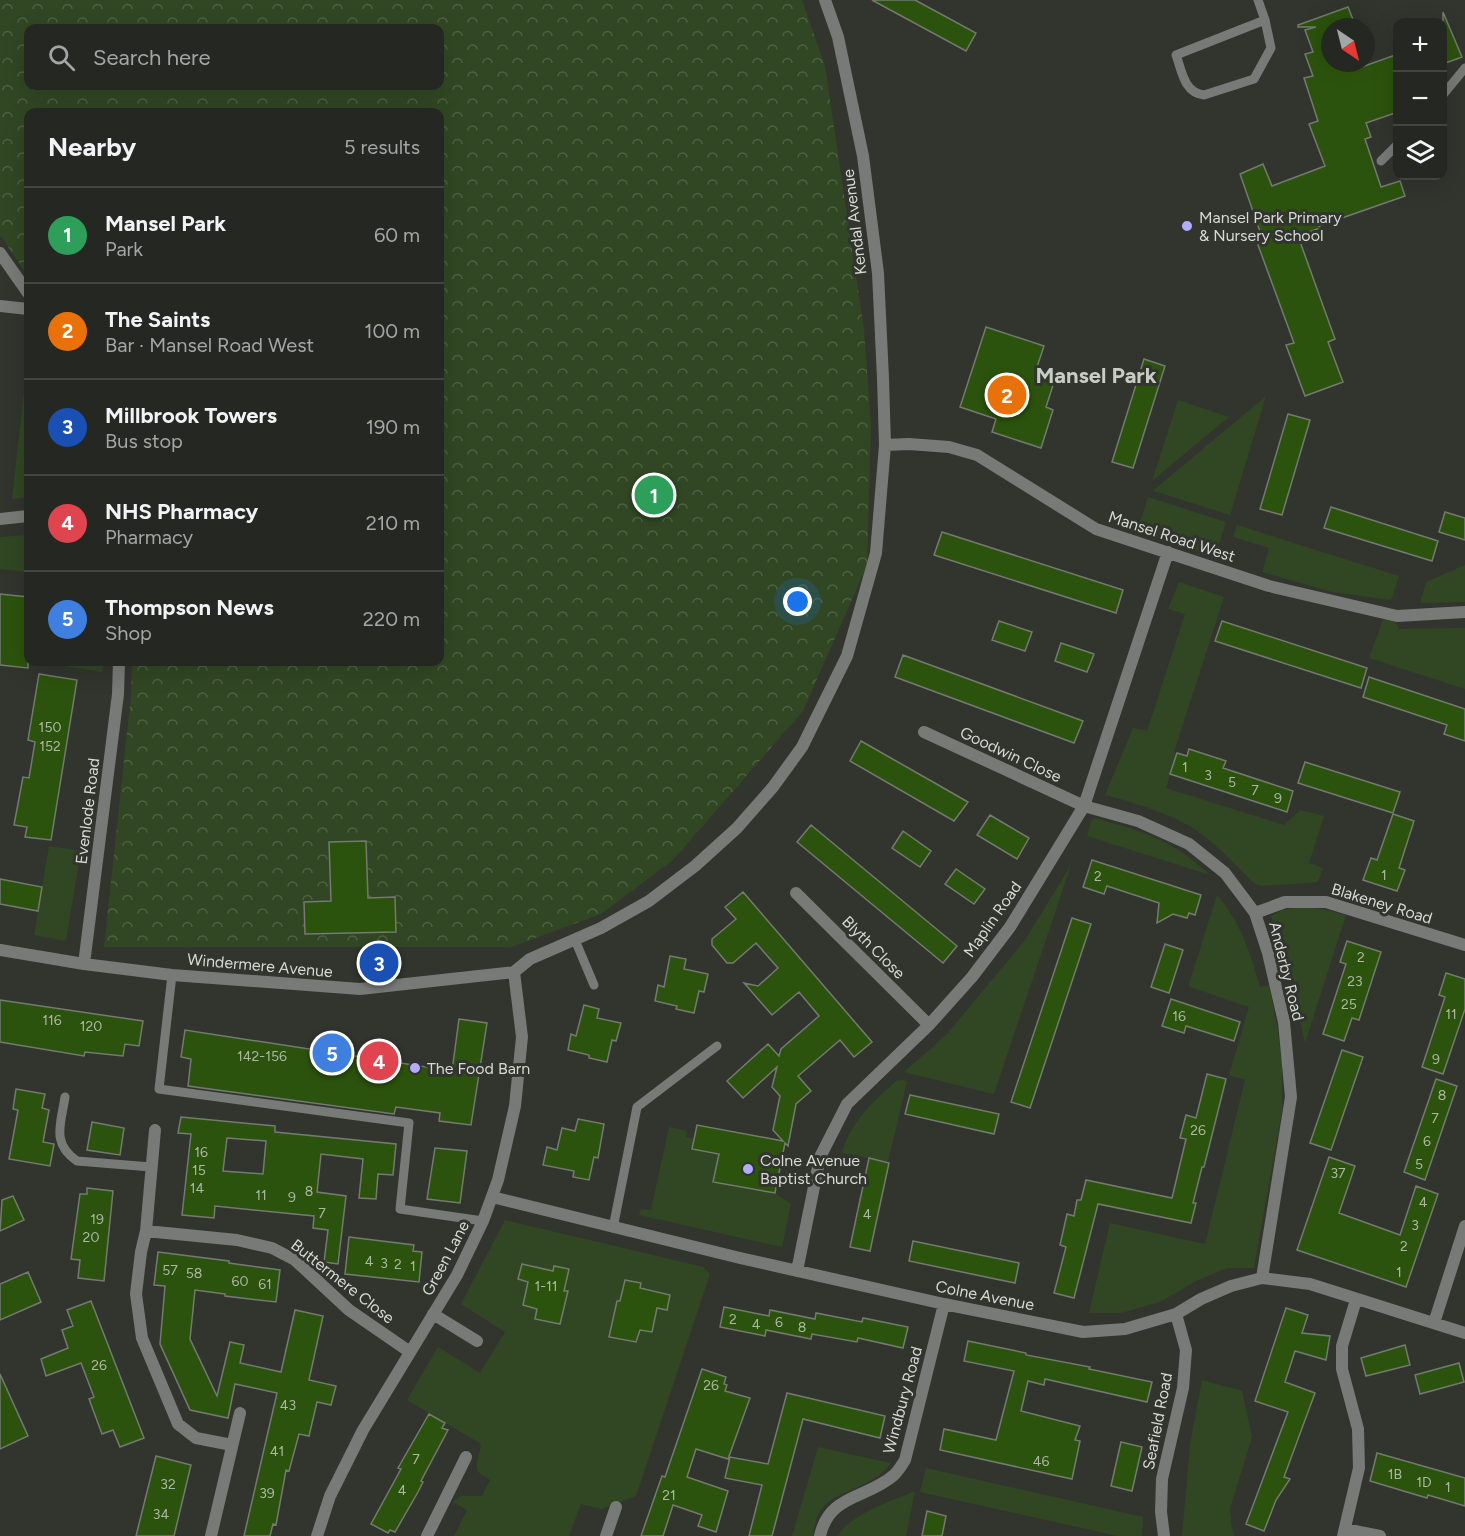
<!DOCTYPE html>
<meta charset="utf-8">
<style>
:root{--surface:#252822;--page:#31342f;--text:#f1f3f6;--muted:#a3a6a5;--line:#424440;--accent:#8abfa5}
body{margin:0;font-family:Figtree,sans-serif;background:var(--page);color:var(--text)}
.controls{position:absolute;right:18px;top:18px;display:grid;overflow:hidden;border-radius:12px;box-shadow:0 6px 24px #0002}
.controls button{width:54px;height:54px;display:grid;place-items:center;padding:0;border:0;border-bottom:2px solid var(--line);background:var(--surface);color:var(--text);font:30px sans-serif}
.compass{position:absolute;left:1321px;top:18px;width:54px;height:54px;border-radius:50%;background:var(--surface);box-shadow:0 6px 24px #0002;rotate:145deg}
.you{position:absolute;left:798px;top:602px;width:21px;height:21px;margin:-15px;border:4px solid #fff;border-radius:50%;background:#1a73e8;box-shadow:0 0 0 9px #1a73e833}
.badge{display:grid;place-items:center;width:39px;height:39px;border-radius:50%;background:var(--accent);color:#fff;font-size:20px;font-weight:700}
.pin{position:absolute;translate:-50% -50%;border:3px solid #fff;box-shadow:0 2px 6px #0006}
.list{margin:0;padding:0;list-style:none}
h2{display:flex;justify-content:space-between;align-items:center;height:78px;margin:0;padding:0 24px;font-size:26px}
h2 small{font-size:20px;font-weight:400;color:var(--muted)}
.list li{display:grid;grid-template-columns:39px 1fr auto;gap:18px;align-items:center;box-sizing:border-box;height:96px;padding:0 24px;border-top:2px solid var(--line)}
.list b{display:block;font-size:22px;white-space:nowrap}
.list p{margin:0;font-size:20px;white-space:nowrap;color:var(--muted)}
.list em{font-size:20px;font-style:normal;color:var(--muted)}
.icon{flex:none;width:33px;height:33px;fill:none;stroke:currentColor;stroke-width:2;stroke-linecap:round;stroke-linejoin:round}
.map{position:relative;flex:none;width:1465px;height:1536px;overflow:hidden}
.search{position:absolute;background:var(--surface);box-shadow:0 6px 24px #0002;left:24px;top:24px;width:420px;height:66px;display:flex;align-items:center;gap:15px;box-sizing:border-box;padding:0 21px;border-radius:12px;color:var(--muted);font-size:22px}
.panel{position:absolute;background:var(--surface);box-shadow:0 6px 24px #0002;left:24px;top:108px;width:420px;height:558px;border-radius:12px}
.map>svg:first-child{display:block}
.grass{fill:#314723}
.forest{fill:url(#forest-crowns);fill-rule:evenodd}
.building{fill:#2c530d;stroke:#747a72;stroke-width:1.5;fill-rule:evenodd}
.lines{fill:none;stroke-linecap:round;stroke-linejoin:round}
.lane{stroke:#777a76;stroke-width:9}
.street{stroke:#777a76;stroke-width:12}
.poi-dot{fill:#b0aefa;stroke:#31352e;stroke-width:2}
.labels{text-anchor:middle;stroke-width:6;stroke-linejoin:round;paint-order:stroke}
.number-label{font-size:14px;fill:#acb8a2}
.poi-label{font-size:16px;fill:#d6d9d4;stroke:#31352e;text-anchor:start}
.street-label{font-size:16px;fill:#d6d9d4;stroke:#31352e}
.district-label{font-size:22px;font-weight:bold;fill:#c7cdc5;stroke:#31352e}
</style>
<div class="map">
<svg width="1465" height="1536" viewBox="0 0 1465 1536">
<defs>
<pattern id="forest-crowns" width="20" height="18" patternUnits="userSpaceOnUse" patternTransform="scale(1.5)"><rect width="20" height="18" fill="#314723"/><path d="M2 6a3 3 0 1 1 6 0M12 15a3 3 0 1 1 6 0" fill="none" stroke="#4e6142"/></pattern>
</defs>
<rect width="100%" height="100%" fill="#31352e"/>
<path class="grass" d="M28,356V497L12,499Z
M1266,396L1230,515L1154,491V490Z
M1178,400L1229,417L1152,481Z
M1148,497L1226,522L1215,557L1137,532Z
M1237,525L1399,576L1391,600L1332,592L1262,572L1269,548L1233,537Z
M28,535V572L0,569V537Z
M1465,565V602L1420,603L1426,582Z
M1179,582L1224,597L1174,752L1177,753L1166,788L1284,825L1300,810L1324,816L1309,863L1323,868L1318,882L1262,886L1255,884C1236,866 1218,845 1196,830C1172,814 1133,802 1105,795L1133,728L1147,731L1185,614L1168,609Z
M1383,620H1394L1399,629L1465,628V689L1369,658Z
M66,662H103L102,672L65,666Z
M1094,818C1145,832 1170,838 1210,875L1087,836L1091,821Z
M49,846L81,851L66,941L34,935Z
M1071,865L994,1094L904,1072L947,1034L1025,940Z
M1217,895C1241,923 1250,952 1260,987L1269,985L1277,1025L1282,1063V1111L1254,1268H1228L1198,1280L1160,1302L1121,1313H1089L1110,1223L1205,1244L1245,1080L1229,1075L1249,1007L1190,987L1189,984Z
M1300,907L1321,909L1346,915L1305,1043L1283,945L1271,916L1282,910Z
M901,1080L907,1081L888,1162L842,1153C850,1122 873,1102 896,1081Z
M669,1127L687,1131L686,1137L694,1139L692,1149L719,1154L714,1182L775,1193L791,1204L782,1247L639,1215L641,1209L651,1210Z
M505,1220L704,1267L710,1274L636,1496L602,1509L581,1504L569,1536H454L467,1510L453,1502L461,1496H482L490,1480L478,1472C475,1461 480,1455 481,1444L407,1400L438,1347L480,1373L505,1332L461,1304Z
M1202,1380L1242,1391L1252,1437L1230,1509L1232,1529L1234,1536H1182L1190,1444Z
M818,1447L891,1463C872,1490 832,1489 819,1513C815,1519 814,1529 813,1536H792Z
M926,1468L1143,1517L1142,1536H1118L920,1492Z
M915,1491L906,1536H838C850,1514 892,1501 915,1491Z"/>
<path class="forest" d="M0,0H802L825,66L864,330L871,426L867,565L803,711L673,860L601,914L511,947H104L131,696L132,662H440V112H28V276L0,235ZM28,28H440V86H28Z"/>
<path class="building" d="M872,0H915L976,33L966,51Z
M1348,7L1356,27H1330V63H1353L1356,69L1398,54V112L1366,123L1371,137L1365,139L1381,187L1400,181L1405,196L1319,226L1320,228L1298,236L1335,339L1328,342L1343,382L1305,396L1286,345L1294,343L1258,245L1264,243L1240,174L1263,164L1272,186L1325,166L1309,124L1318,121L1304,78L1313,76L1305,54L1313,52L1305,30L1316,27H1298V25Z
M1443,12L1462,57L1443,64Z
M986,327L1044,346L1036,370L1048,374L1046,380L1054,382L1046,407L1053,410L1041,448L992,432L996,419L960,407Z
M1144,359L1165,366L1133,468L1112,462Z
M1288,414L1310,420L1282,515L1260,509Z
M1331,507L1438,541L1432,561L1324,528Z
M1445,512L1465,518V540L1439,532Z
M942,532L1123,590L1116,613L934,555Z
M0,594L28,597V668L0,665Z
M999,621L1032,632L1025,651L992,640Z
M1222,621L1367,668L1361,688L1215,641Z
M1061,643L1094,654L1087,672L1055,661Z
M903,655L1083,721L1074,743L895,677Z
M39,674L77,680L51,840L25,837L27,827L14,825L23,777L29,778L35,742L28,740Z
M1369,677L1465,709V741L1444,734L1447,725L1363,697Z
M861,741L947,790L968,802L954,821L850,761Z
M1189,749L1226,761L1223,768L1293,791L1287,812L1170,774L1177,753L1187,756Z
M1305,762L1400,792L1393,813L1298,783Z
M1393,814L1414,821L1399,868L1405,870L1397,891L1363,880L1371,858L1377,860Z
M990,815L1029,838L1017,859L977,835Z
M811,825L957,946L943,963L797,842Z
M903,831L931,851L920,867L892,848Z
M366,841L368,898L395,897L396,932L305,934L304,902L331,901L329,842Z
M1092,860L1201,895L1195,915L1189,913L1187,918L1173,914L1157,923L1159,903L1107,886L1104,894L1083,887Z
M956,869L985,889L974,904L945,884Z
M0,879L42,887L38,911L0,904Z
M743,892L872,1042L854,1057L840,1040L798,1076L811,1091L796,1104L788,1146L785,1143L775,1193L713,1182L719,1154L692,1149L697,1125L783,1141L773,1130L780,1096L772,1087L777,1067L743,1098L727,1081L768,1044L779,1056L781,1049L819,1016L799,992L772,1015L744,983L758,986L778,968L756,943L733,963H727L712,945V939L736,919L725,907Z
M1072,918L1091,924L1030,1108L1011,1102Z
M1347,941L1381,952L1359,1020L1352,1018L1344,1041L1323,1034L1346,964L1340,962Z
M1165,944L1183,950L1169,993L1151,987Z
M670,956L686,959L684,969L708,974L704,992L699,991L694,1013L676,1009L677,1006L655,1001L658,985L664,987Z
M1446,973L1465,979V1009L1443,1074L1422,1067L1445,997L1439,995Z
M1171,999L1240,1022L1234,1041L1186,1026L1184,1033L1162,1026Z
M0,1000L143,1021L139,1046L125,1044L123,1056L85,1052L84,1056L0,1042Z
M584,1005L599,1009L597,1018L621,1023L616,1041L612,1040L607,1062L589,1058V1055L568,1050L571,1034L576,1036Z
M459,1019L487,1023L471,1125L439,1121L440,1113L396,1107L394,1114L188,1086L191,1059L181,1057L185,1030L452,1071Z
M1342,1050L1363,1057L1331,1150L1310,1143Z
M1207,1074L1226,1079L1204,1167H1202L1193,1203H1196L1191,1223L1098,1204L1074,1298L1054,1293L1066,1247L1060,1245L1067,1214L1074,1216L1077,1200H1081L1086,1180L1172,1198L1186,1139L1180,1138L1186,1115L1196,1118Z
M1436,1079L1457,1086L1425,1180L1404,1172Z
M16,1089L45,1094L42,1108L49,1110L43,1142L54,1144L50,1166L9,1159L18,1110L13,1109Z
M910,1095L999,1114L994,1134L905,1114Z
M181,1117L275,1126V1132L396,1144L393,1175L378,1174L376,1199L359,1198L363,1159L321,1154L317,1192L346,1196L338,1264L324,1262L328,1230L313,1228L314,1216L215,1206L214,1218L182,1215L191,1134L178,1133ZM227,1138L266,1141L263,1174L223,1171Z
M578,1119L604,1124L598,1158L594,1157L589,1180L573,1177L574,1171L543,1165L547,1147L557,1150L562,1128L575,1131Z
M92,1122L124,1128L120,1155L87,1150Z
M435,1148L467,1151L460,1203L427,1199Z
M1329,1157L1355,1166L1339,1213L1400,1235L1416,1186L1438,1194L1406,1287L1297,1250Z
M869,1158L889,1163L870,1251L850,1247Z
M87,1188L113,1191L104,1281L78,1278L80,1260L71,1259L80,1194H87Z
M13,1196L24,1220L0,1231L2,1200Z
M349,1237L414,1245L413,1251L422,1252L419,1282L345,1274Z
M913,1241L1019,1263L1015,1283L909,1261Z
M158,1252L229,1261V1263L280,1270L276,1302L225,1296V1294L195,1290L190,1339L217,1396L230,1342L244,1345L240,1363L281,1372L295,1310L323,1316L309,1380L336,1386L331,1405L317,1402L309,1436L299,1434L289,1471L286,1470L276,1525L273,1524L270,1536H244L277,1393L235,1384L228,1418L190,1410L160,1344L165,1286L154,1285Z
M522,1264L553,1271L554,1266L569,1269L564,1291H568L560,1324L535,1319L537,1309L523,1305L528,1282L518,1279Z
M28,1272L41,1302L0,1320V1284Z
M625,1280L641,1283L640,1288L670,1295L667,1310L657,1308L652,1332L640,1330L636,1342L609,1337L617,1301H620Z
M91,1301L144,1438L120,1447L113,1430L102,1434L89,1399L94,1397L81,1363L46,1376L41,1359L68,1348L62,1330L73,1326L67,1310Z
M724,1307L769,1316L770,1310L815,1319L816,1313L862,1322L863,1318L908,1327L903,1348L858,1338L857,1342L812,1334L811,1339L766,1330L765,1336L720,1327Z
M1286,1308L1308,1315L1302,1333L1330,1336L1326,1360L1295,1351L1285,1382L1315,1393L1284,1477L1290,1479L1276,1500L1264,1531L1246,1524L1288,1412L1255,1401Z
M968,1341L1026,1353V1355L1090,1367L1089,1369L1152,1382L1147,1402L1045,1379L1044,1385L1028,1381L1021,1411L1080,1426L1075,1440L1080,1441L1072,1479L940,1450L944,1429L996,1440L1014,1371L964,1361Z
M1405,1345L1410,1365L1366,1376L1361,1358Z
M1459,1363L1464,1382L1420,1394L1415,1375Z
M702,1369L726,1377L724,1384L727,1385L725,1391L750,1398L728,1459L696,1449L687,1477L728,1491L716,1532L698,1526L702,1515L673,1505L663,1536H641L662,1476L665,1477Z
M0,1374L28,1436L0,1449Z
M787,1393L885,1416L880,1438L803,1419L772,1536H749L762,1485L725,1478L730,1457L768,1464Z
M429,1414L445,1423L442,1428L448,1430L421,1481L423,1482L418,1492L395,1532L390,1530L388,1533L371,1524L401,1469L398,1468Z
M1121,1442L1142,1447L1132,1491L1111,1486Z
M1377,1453L1465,1478V1506L1428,1495L1427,1498L1370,1481Z
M156,1456L191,1465L174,1536H136Z
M927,1511L946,1516L942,1536H922Z"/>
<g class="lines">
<path class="lane" d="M1258,0L1265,20L1271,48L1254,79L1204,95C1184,93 1182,71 1176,55L1265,20
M1442,96L1465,68
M1381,161L1398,144
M575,940L594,985
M172,975L159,1089L409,1123L400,1209L483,1221
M65,1097C61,1124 51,1143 77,1161L151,1167
M613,1228L637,1107L717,1046"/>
<path class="street" d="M0,253L28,293
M0,306L28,309
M885,445L909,444L949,447L977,455L1096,529L1269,586L1397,616L1465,612
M0,519L28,516
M924,732L1084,806L1138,821L1189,844L1225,873L1255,913L1268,953L1284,1022L1291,1097L1262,1278
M796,893L929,1025
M1255,913L1285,902H1326L1465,945
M0,950L84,964L172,975L360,989L514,972L530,959L601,928L649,901L695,866L737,828L773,787L802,747L847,656L876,553L885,445L883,378L878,273L863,156L838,37L825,0
M84,964L118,694L119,662
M155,1130L146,1231L141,1252L136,1294L142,1338L178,1424L196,1438L232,1445
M492,1197L740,1258L944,1304L1083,1332L1125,1329L1176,1314L1201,1299L1231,1286L1262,1278L1310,1284L1465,1333
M146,1231L237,1240L272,1248L295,1260L349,1310L410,1352
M797,1271L820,1157L847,1104L929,1025L972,977L1010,927L1084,806L1168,552
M433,1314L477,1341
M1434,1323L1465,1226
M1345,1529L1380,1536
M211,1536L240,1413
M317,1536L330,1496L363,1430L457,1275L483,1221L498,1180L515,1106L522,1037L514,972
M427,1536L466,1457
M606,1536L616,1507
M820,1536C829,1494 867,1499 894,1475C898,1471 902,1465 905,1460L944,1304
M1164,1536L1161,1512L1162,1479L1183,1388L1186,1350L1176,1314
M1343,1536L1359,1468L1358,1429L1342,1369V1346L1356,1300"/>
</g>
<g class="poi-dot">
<circle cx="1187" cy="226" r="6"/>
<circle cx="415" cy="1068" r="6"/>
<circle cx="748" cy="1169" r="6"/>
</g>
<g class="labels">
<g class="number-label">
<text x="50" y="732">150</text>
<text x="50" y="751">152</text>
<text x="1185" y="772">1</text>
<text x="1208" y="780">3</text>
<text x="1232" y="787">5</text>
<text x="1255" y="795">7</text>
<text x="1278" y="803">9</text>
<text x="1384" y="880">1</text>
<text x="1098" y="881">2</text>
<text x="1361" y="962">2</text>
<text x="1355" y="986">23</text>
<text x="1349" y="1009">25</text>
<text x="1451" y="1019">11</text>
<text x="1179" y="1021">16</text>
<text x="52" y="1025">116</text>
<text x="91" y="1031">120</text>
<text x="262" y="1061">142-156</text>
<text x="1436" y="1064">9</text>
<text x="1442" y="1100">8</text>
<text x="1435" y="1123">7</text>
<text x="1198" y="1135">26</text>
<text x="1427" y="1146">6</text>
<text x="201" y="1157">16</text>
<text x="1419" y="1169">5</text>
<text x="199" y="1175">15</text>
<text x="1338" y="1178">37</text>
<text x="197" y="1193">14</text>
<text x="309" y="1196">8</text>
<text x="261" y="1200">11</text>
<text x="292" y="1202">9</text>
<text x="1423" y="1207">4</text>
<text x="322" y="1218">7</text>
<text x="867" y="1219">4</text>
<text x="97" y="1224">19</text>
<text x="1415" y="1230">3</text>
<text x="91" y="1242">20</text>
<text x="1404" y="1251">2</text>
<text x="369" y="1266">4</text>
<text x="384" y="1268">3</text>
<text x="398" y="1269">2</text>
<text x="413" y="1271">1</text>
<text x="170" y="1275">57</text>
<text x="1399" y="1277">1</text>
<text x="194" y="1278">58</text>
<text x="240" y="1286">60</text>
<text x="265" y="1289">61</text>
<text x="546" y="1291">1-11</text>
<text x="733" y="1324">2</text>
<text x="779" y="1327">6</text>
<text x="756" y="1329">4</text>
<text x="802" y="1332">8</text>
<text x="99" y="1370">26</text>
<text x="711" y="1390">26</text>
<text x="288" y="1410">43</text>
<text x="277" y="1456">41</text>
<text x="416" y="1464">7</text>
<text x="1041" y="1466">46</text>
<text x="1395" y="1479">1B</text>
<text x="1424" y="1487">1D</text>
<text x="168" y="1489">32</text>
<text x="1448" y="1492">1</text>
<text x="402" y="1495">4</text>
<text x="267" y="1498">39</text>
<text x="669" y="1500">21</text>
<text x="161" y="1519">34</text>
</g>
<g class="poi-label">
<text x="1199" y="223">Mansel Park Primary<tspan x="1199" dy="18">&amp; Nursery School</tspan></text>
<text x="427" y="1074">The Food Barn</text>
<text x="760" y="1166">Colne Avenue<tspan x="760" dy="18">Baptist Church</tspan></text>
</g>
<g class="street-label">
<text transform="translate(854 222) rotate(-97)" y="6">Kendal Avenue</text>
<text transform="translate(1172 536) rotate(18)" y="6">Mansel Road West</text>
<text transform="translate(1011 754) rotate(25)" y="6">Goodwin Close</text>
<text transform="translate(87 811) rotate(-83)" y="6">Evenlode Road</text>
<text transform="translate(1382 903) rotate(17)" y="6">Blakeney Road</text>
<text transform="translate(992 919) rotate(-55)" y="6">Maplin Road</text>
<text transform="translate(874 947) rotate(45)" y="6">Blyth Close</text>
<text transform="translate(260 965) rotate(5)" y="6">Windermere Avenue</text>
<text transform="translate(1287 971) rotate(76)" y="6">Anderby Road</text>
<text transform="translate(445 1258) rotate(-62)" y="6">Green Lane</text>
<text transform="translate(343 1281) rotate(38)" y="6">Buttermere Close</text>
<text transform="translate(985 1295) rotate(11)" y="6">Colne Avenue</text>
<text transform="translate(902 1400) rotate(-75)" y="6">Windbury Road</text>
<text transform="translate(1157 1421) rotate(-79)" y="6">Seafield Road</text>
</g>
<g class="district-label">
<text x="1096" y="383">Mansel Park</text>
</g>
</g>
</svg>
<div class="controls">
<button>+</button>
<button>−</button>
<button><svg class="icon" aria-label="layers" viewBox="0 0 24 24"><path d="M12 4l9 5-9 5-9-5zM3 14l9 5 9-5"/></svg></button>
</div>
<svg class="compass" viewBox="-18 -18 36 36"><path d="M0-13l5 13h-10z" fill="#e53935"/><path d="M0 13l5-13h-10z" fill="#a3a6a5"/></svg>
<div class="you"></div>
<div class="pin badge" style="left:654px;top:495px;background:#2e9e5b">1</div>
<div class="pin badge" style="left:1007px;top:395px;background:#e8710a">2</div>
<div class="pin badge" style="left:379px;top:963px;background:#1a4fb4">3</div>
<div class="pin badge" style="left:379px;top:1061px;background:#e0444e">4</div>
<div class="pin badge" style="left:332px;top:1053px;background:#3f7fe0">5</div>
<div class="search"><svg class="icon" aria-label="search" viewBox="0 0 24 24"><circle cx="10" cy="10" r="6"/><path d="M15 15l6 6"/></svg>Search here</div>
<section class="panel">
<h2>Nearby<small>5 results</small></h2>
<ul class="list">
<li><span class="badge" style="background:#2e9e5b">1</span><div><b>Mansel Park</b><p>Park</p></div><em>60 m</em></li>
<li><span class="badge" style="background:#e8710a">2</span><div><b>The Saints</b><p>Bar · Mansel Road West</p></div><em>100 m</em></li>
<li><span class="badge" style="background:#1a4fb4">3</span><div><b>Millbrook Towers</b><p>Bus stop</p></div><em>190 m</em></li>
<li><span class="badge" style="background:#e0444e">4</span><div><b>NHS Pharmacy</b><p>Pharmacy</p></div><em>210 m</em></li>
<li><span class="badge" style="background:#3f7fe0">5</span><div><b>Thompson News</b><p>Shop</p></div><em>220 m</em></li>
</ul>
</section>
</div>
